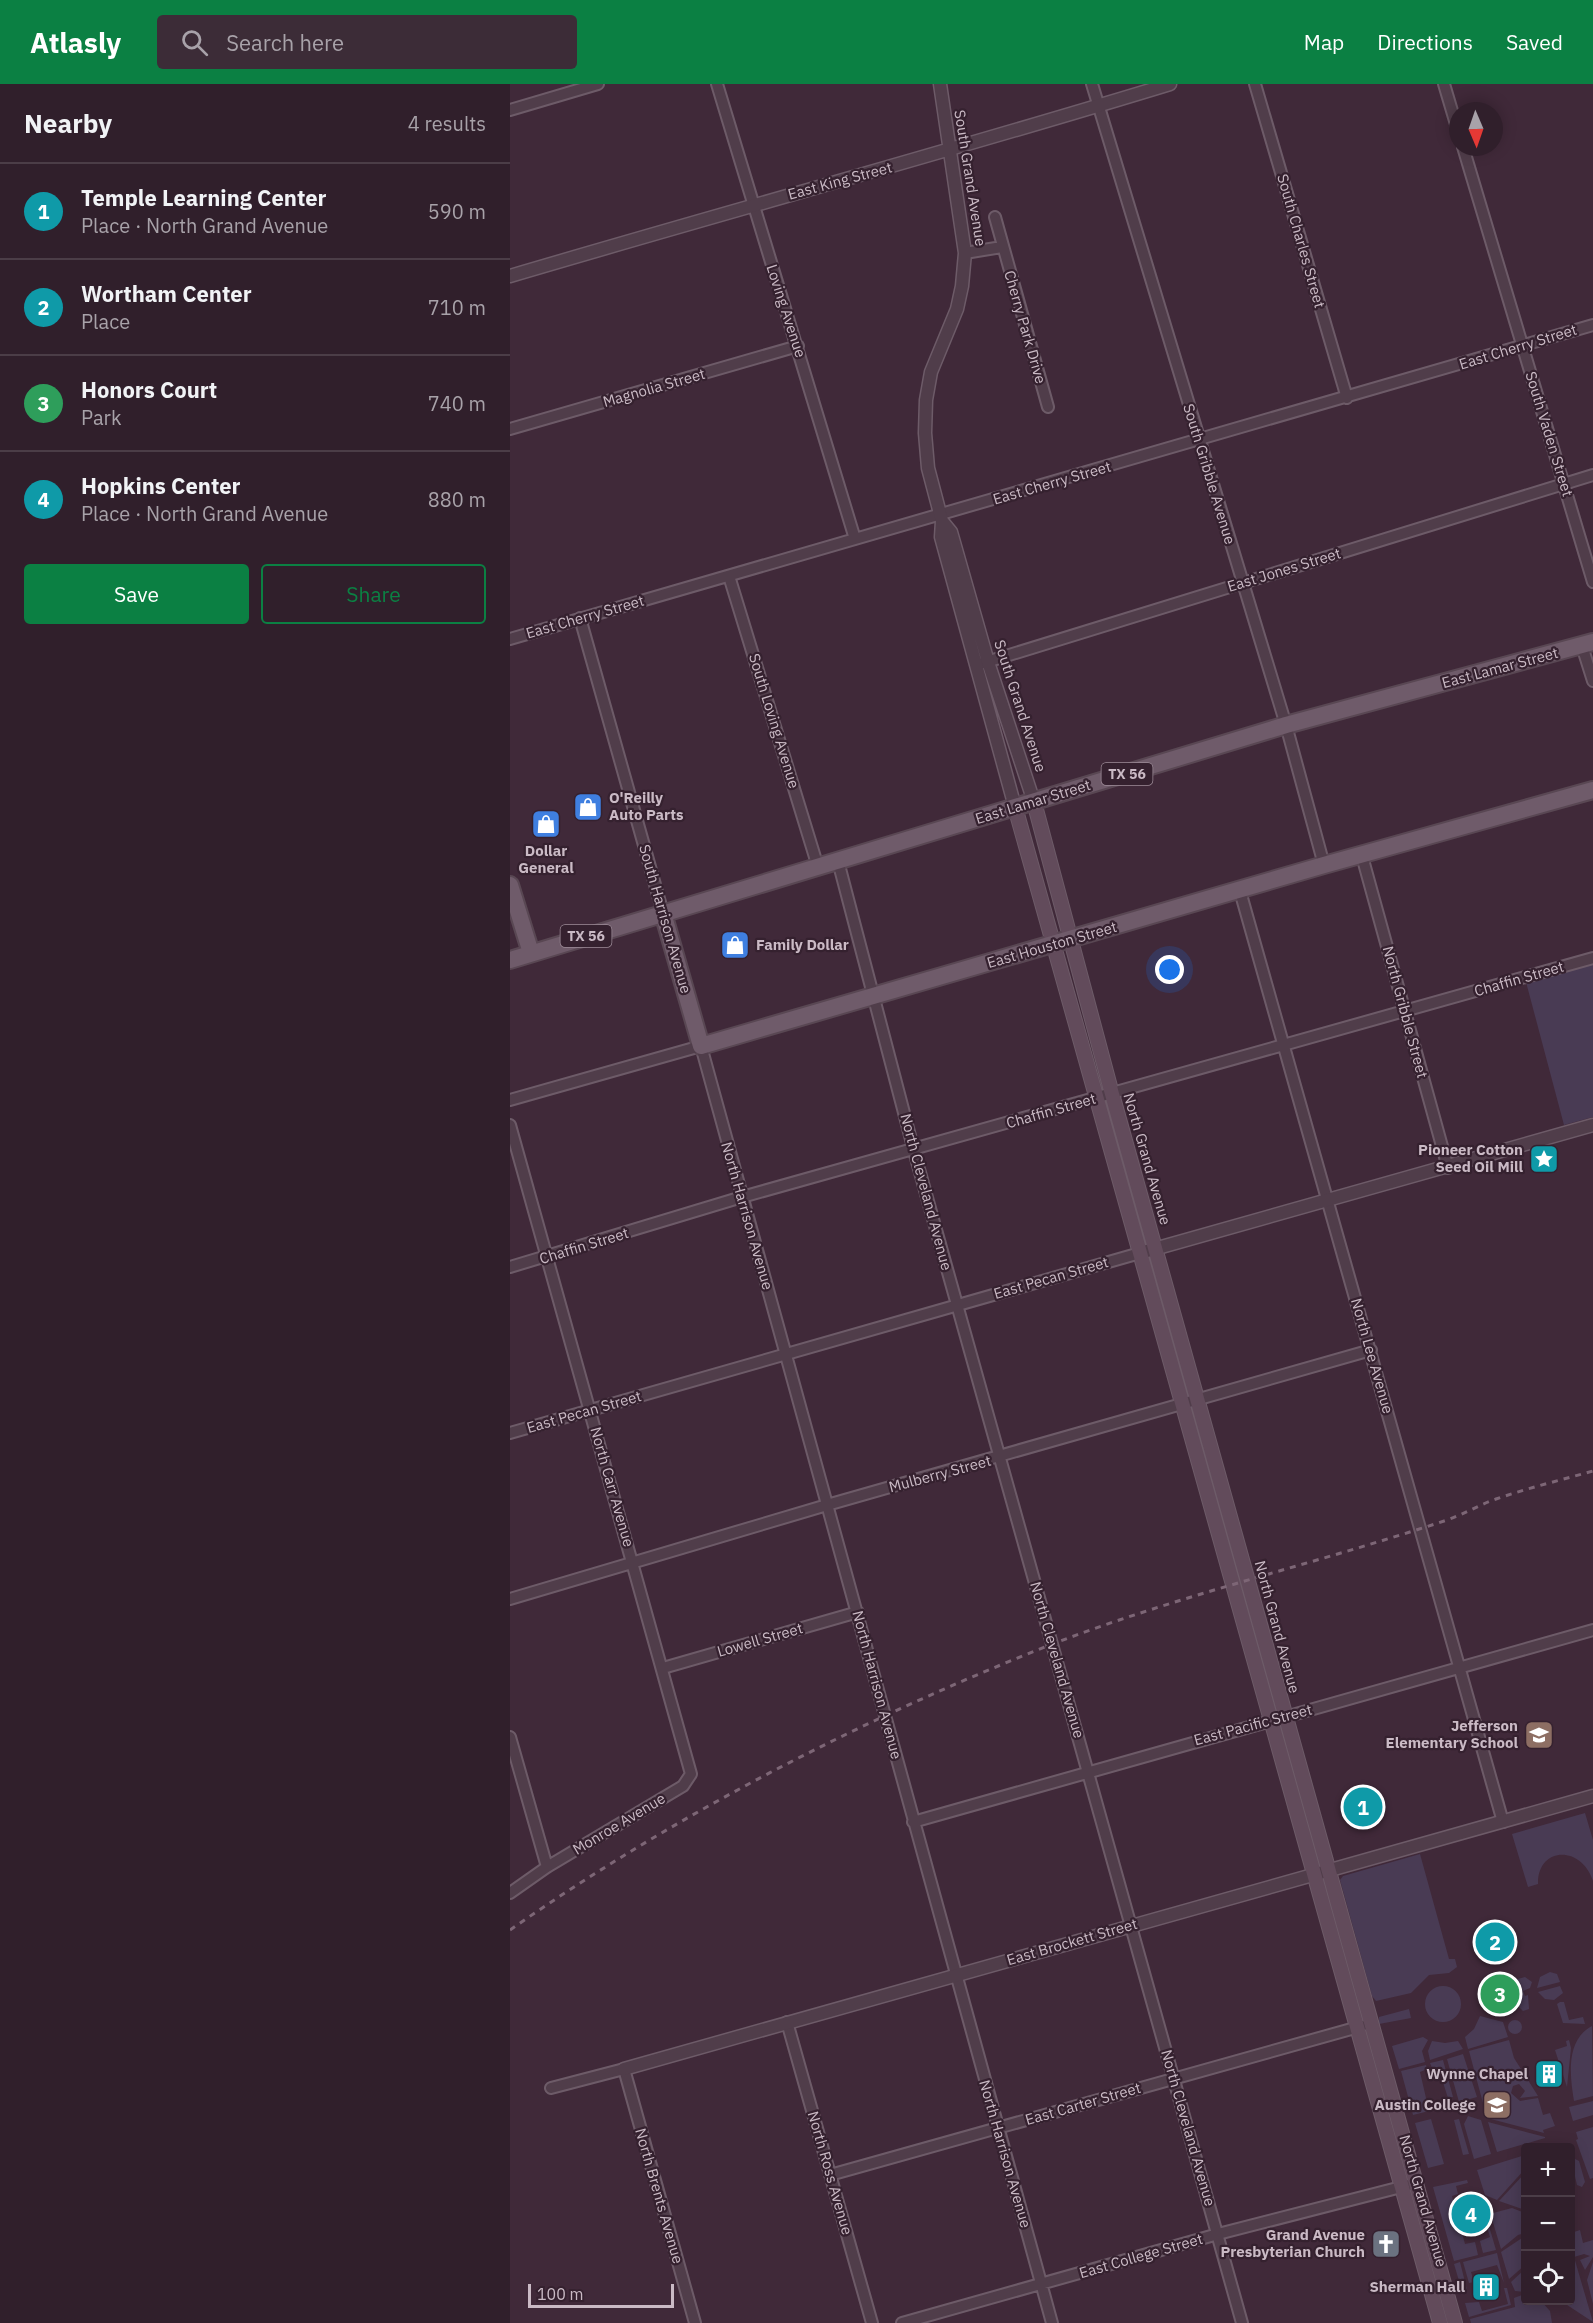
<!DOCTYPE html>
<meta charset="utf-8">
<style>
:root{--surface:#301f2b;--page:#3c2c37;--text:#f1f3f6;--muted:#a8a2a9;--line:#4b3d47;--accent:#0b8043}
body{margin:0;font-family:"IBM Plex Sans",sans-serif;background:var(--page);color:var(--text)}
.controls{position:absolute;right:18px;bottom:18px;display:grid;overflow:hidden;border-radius:6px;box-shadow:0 3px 15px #0003}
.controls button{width:54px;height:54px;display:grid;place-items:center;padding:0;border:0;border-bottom:2px solid var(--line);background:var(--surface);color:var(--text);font:30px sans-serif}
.compass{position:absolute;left:939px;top:18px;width:54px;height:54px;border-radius:50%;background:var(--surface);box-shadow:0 3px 15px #0003;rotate:178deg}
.scale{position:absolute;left:18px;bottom:15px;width:146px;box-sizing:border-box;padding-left:6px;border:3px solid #cabac5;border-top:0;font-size:16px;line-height:21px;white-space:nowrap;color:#cabac5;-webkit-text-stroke:4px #35212f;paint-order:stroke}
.you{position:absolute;left:660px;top:886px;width:21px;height:21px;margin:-15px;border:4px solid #fff;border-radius:50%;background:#1a73e8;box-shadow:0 0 0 9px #1a73e833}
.badge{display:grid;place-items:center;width:39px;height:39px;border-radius:50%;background:var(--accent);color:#fff;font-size:20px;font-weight:700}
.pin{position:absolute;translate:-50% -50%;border:3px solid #fff;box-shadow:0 2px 6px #0006}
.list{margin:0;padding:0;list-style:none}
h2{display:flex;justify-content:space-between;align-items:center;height:78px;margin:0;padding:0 24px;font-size:26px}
h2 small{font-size:20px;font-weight:400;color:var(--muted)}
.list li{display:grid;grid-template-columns:39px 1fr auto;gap:18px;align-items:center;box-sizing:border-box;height:96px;padding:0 24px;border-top:2px solid var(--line)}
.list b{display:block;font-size:22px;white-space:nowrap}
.list p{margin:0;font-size:20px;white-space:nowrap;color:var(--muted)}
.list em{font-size:20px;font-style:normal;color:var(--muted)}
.actions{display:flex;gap:12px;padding:18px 24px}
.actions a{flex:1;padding:14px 0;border:2px solid var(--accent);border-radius:6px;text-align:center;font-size:21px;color:var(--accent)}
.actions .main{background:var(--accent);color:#fff}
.icon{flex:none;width:33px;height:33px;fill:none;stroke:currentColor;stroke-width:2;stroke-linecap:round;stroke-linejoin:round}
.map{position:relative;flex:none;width:1083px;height:2239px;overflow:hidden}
header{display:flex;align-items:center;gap:36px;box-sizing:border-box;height:84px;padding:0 30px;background:var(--accent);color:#fff}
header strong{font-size:28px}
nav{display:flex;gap:33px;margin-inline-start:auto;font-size:21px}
.search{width:420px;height:54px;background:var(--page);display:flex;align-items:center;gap:15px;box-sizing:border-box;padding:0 21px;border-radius:6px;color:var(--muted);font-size:22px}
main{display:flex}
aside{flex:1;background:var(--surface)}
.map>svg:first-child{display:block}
.green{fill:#493b54}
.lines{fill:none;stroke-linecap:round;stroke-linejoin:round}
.minor-casing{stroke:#6d5b68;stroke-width:14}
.tertiary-casing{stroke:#6d5b68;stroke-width:15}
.secondary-casing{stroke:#6d5b68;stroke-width:16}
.primary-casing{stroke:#594753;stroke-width:20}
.minor{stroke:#503d4a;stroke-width:10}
.tertiary{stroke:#503d4a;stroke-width:12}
.secondary{stroke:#624b5b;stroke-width:14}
.primary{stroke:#6f5b6a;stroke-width:16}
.rail{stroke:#7d6676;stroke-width:3;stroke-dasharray:6 6;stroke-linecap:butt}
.labels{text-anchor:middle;stroke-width:4.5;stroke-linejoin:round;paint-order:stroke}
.shield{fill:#35212f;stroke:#9d8c98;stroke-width:1.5}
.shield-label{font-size:14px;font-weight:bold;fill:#cabac5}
.street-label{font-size:15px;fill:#cabac5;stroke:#35212f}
.poi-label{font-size:15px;font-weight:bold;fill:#cabac5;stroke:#35212f;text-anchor:end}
</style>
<header>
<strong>Atlasly</strong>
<div class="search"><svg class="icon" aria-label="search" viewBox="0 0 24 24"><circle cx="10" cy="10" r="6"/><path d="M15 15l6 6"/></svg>Search here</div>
<nav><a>Map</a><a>Directions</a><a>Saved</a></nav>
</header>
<main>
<aside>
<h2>Nearby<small>4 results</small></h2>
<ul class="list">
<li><span class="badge" style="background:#0f9aa8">1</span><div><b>Temple Learning Center</b><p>Place · North Grand Avenue</p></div><em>590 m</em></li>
<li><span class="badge" style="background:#0f9aa8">2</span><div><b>Wortham Center</b><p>Place</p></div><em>710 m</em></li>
<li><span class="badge" style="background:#2e9e5b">3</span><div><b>Honors Court</b><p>Park</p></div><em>740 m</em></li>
<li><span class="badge" style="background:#0f9aa8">4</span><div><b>Hopkins Center</b><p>Place · North Grand Avenue</p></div><em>880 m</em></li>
</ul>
<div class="actions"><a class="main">Save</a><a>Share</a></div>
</aside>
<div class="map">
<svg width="1083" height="2239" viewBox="0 0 1083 2239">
<rect width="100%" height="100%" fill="#402939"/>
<path class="green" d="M1083,879V1033L1054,1041L1016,898Z
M1075,1729L1083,1756V1797C1071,1760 1027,1763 1028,1800L1018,1803L1002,1750Z
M910,1770L939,1875H945L947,1883L939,1889L919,1891L901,1909L866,1917L862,1912L830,1796L833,1792Z
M1040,1888L1047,1890L1050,1898L1027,1904L1030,1893Z
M1015,1893L1022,1898L1020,1904L1013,1907L1015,1912L1018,1911L1019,1925L1013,1927L1008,1922L1003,1924L1004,1927L1001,1928L1000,1924L988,1927L982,1919L985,1912L982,1902Z
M1050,1902L1053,1909L1044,1916L1035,1915L1028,1908Z
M915 1920a18 18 0 1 1 36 0a18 18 0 1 1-36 0Z
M1050,1918H1054L1059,1936L1073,1933L1075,1940L1053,1939L1047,1920Z
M899,1925L901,1934L869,1940V1933Z
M970,1932L993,1938L998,1953L958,1965L955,1953L964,1945Z
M998 1943a7 7 0 1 1 14 0a7 7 0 1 1-14 0Z
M1082,1942L1083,2012L1064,2017C1060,1993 1055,1956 1082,1942Z
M913,1953L918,1956L912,1967L915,1978L889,1985L882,1962Z
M999,1956L1004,1974L1028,2012L1010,2014L1015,2007L1009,2000L1003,2002L1001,2009L1010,2017L1028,2014L1033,2031L1040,2029L1045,2042L1033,2046L1034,2049L977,2034L959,1967Z
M1059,1956L1061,1964L1057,2003L1045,1966L1057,1962L1056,1957Z
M922,1957L935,1959L948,1957L953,1965L920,1976L918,1967Z
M953,1970L967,2013L949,2018L937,1975Z
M933,1976L943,2013L938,2014L928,1983L922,1984L920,1979Z
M916,1981L917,1985L910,1988L919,2027L903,2031L891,1987Z
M1083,2017V2031L1063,2037L1059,2023Z
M958,2032L971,2036L981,2070L964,2075L954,2040Z
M921,2035L934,2080L918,2084L905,2039Z
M949,2035L959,2070L953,2071L944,2036Z
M978,2038L1035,2053V2054L987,2068Z
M1083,2043V2094L1080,2095L1066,2056L1068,2055L1066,2048Z
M1015,2071V2085L987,2116L975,2111L967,2086Z
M1065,2075L1069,2077L1075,2098L1072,2103L1067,2101L1061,2076Z
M1015,2089V2126L989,2117Z
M957,2096L958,2099L946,2102L948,2110L942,2112L955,2160L965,2158L968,2171L944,2177L923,2103Z
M1002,2124L1015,2129V2149L1008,2151L991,2165L981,2132L983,2129Z
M976,2132L986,2166L973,2169L970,2157L980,2153L974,2134Z
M1070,2146L1073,2159L1083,2156V2173L1075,2186L1070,2176L1080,2172L1074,2170L1064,2173L1083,2238L1051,2217L1060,2216L1061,2166L1064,2164L1061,2162V2149Z
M1015,2152V2181L999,2195L991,2168Z
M987,2169L994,2199L987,2181L961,2188L964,2198L959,2199L953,2178Z
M950,2178L957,2206L952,2207L944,2180Z
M1083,2178V2220L1077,2196Z
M1015,2185V2208L1005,2207L1001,2198Z
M994,2204H997L1001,2221L959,2233L955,2219L969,2218L972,2227L998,2220Z
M1012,2211H1015L1016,2216L1031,2217L1040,2227L1042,2239H961L960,2235L1005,2223L1004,2214Z"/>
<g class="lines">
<g class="minor-casing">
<path id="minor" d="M207,0L345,455
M582,0L776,641L814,781
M745,0L837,314
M934,0L948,47
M0,26L88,0
M953,63L1083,498
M485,133L538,323
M455,169L492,163
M0,345L288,262
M219,492L308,783
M70,534L153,829
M0,555L1083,241
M1072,562L1083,597
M470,580L1083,391
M852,772L938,1084
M328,777L404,1067L732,2239
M730,807L993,1738
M0,1016L191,962L542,2239
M0,1041L181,1690L173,1702L37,1783L0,1809
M0,1183L232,1113L1083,874
M0,1349L630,1169
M0,1515L317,1421L861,1266
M153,1584L348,1528
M0,1653L37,1783
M403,1738L1083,1546
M277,1938L362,2239
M41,2004L114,1985L185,2239
M320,2091L852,1942
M392,2239L708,2150L899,2101"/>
</g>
<g class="tertiary-casing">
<path id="tertiary" d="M430,0L455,169L452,202L447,225L421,288L416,316L415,349L418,384L432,437L431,453L505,723
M0,192C220,127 441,67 660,0
M432,437L441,448L478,578L524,718
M630,1169L1083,1041
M114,1985L1083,1712"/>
</g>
<g class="secondary-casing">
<path id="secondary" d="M524,718L602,1010L945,2239
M505,723L930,2239"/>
</g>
<g class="primary-casing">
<path id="primary" d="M0,801L21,869
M153,829L191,962L814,781L1083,706
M0,876L776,641L1083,558"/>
</g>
<use href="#minor" class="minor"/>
<use href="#tertiary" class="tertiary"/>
<use href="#secondary" class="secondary"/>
<use href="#primary" class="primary"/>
<path class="rail" d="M0,1846C168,1729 350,1636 540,1561C669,1511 805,1480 937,1436C954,1430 969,1421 986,1415C1018,1404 1051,1396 1083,1387"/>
</g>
<defs>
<g id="shop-square" transform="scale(1.5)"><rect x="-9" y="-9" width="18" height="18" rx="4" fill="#3f7fe0" stroke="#35212f"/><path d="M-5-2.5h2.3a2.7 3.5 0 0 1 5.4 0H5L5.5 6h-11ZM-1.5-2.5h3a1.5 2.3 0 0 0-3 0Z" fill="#fff"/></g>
<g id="sight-square" transform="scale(1.5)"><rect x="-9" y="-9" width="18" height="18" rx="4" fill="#0f9aa8" stroke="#35212f"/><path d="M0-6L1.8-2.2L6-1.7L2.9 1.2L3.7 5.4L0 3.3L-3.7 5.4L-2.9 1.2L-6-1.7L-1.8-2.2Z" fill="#fff"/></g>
<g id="school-square" transform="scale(1.5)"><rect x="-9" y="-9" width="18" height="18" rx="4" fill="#8d6e63" stroke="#35212f"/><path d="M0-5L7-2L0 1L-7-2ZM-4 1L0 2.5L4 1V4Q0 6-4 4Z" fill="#fff"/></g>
<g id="building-square" transform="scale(1.5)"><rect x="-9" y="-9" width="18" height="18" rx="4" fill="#0f9aa8" stroke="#35212f"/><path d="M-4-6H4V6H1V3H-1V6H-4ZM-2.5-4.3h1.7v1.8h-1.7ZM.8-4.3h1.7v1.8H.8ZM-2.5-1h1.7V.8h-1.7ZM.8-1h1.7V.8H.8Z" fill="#fff"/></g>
<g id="university-square" transform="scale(1.5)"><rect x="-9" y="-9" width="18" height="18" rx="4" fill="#8d6e63" stroke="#35212f"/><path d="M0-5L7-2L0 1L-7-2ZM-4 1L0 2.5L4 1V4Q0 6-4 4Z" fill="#fff"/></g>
<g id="church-square" transform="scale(1.5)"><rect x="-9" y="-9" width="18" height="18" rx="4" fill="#6b7280" stroke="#35212f"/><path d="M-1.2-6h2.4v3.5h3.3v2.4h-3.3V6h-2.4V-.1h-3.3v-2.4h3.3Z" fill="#fff"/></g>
</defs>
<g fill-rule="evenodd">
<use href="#shop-square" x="78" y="723"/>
<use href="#shop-square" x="36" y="740"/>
<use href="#shop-square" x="225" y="861"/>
<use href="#sight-square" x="1034" y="1075"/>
<use href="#school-square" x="1029" y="1651"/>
<use href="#building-square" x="1039" y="1990"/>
<use href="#university-square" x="987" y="2021"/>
<use href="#church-square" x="876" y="2160"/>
<use href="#building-square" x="976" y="2203"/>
</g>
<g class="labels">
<g class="shield">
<rect x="591.5" y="679" width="51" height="22" rx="4.5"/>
<rect x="50.5" y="841" width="51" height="22" rx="4.5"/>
</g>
<g class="shield-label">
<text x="617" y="695">TX 56</text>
<text x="76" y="857">TX 56</text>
</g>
<g class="street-label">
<text transform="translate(460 94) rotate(81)" y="5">South Grand Avenue</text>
<text transform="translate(330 97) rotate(-15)" y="5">East King Street</text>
<text transform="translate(791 157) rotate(74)" y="5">South Charles Street</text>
<text transform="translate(276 227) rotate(72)" y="5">Loving Avenue</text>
<text transform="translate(515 243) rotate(74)" y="5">Cherry Park Drive</text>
<text transform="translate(1008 263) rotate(-17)" y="5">East Cherry Street</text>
<text transform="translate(144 304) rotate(-16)" y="5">Magnolia Street</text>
<text transform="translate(1039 350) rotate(73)" y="5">South Vaden Street</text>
<text transform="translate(699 390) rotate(73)" y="5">South Gribble Avenue</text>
<text transform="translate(542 399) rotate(-16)" y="5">East Cherry Street</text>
<text transform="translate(774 486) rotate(-17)" y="5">East Jones Street</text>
<text transform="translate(75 533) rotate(-16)" y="5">East Cherry Street</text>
<text transform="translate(990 584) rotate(-15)" y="5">East Lamar Street</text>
<text transform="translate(510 622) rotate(72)" y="5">South Grand Avenue</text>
<text transform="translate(264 637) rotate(73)" y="5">South Loving Avenue</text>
<text transform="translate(523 718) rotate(-17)" y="5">East Lamar Street</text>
<text transform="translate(155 835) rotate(74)" y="5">South Harrison Avenue</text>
<text transform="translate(542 861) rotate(-16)" y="5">East Houston Street</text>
<text transform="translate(1009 895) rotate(-16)" y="5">Chaffin Street</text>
<text transform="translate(895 928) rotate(75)" y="5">North Gribble Street</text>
<text transform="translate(541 1027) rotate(-16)" y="5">Chaffin Street</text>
<text transform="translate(637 1075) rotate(74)" y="5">North Grand Avenue</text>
<text transform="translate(416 1108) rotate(75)" y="5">North Cleveland Avenue</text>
<text transform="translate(237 1132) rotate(74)" y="5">North Harrison Avenue</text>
<text transform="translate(74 1162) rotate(-17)" y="5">Chaffin Street</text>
<text transform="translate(541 1194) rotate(-16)" y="5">East Pecan Street</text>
<text transform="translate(862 1272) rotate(74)" y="5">North Lee Avenue</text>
<text transform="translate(74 1328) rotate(-16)" y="5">East Pecan Street</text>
<text transform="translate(430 1390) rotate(-15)" y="5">Mulberry Street</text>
<text transform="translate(102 1403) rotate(74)" y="5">North Carr Avenue</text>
<text transform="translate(767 1543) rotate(75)" y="5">North Grand Avenue</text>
<text transform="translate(250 1556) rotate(-16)" y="5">Lowell Street</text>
<text transform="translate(547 1576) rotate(74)" y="5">North Cleveland Avenue</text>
<text transform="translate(367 1601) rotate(75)" y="5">North Harrison Avenue</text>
<text transform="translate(743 1641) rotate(-15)" y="5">East Pacific Street</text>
<text transform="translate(109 1740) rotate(-31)" y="5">Monroe Avenue</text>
<text transform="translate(562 1858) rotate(-16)" y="5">East Brockett Street</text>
<text transform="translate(573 2020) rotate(-16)" y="5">East Carter Street</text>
<text transform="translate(678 2044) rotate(74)" y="5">North Cleveland Avenue</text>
<text transform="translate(495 2070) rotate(74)" y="5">North Harrison Avenue</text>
<text transform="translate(320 2089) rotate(74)" y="5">North Ross Avenue</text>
<text transform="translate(149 2112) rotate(74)" y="5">North Brents Avenue</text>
<text transform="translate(913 2117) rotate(74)" y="5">North Grand Avenue</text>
<text transform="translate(631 2172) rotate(-16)" y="5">East College Street</text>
</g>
<g class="poi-label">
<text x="99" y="719" text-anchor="start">O'Reilly<tspan x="99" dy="17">Auto Parts</tspan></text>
<text x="36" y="772" text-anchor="middle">Dollar<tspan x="36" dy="17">General</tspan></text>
<text x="246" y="866" text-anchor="start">Family Dollar</text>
<text x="1013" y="1071">Pioneer Cotton<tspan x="1013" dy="17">Seed Oil Mill</tspan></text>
<text x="1008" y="1647">Jefferson<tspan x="1008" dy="17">Elementary School</tspan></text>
<text x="1018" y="1995">Wynne Chapel</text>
<text x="966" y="2026">Austin College</text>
<text x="855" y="2156">Grand Avenue<tspan x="855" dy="17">Presbyterian Church</tspan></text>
<text x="955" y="2208">Sherman Hall</text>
</g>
</g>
</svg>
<div class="controls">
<button>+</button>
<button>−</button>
<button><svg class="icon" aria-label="locate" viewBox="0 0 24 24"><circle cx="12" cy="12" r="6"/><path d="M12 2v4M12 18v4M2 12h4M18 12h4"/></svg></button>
</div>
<svg class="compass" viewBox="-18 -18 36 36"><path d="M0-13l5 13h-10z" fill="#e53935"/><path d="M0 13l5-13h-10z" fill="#a8a2a9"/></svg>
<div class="scale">100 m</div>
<div class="you"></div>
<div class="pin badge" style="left:853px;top:1723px;background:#0f9aa8">1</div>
<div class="pin badge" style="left:985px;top:1858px;background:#0f9aa8">2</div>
<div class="pin badge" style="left:990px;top:1910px;background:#2e9e5b">3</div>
<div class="pin badge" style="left:961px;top:2130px;background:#0f9aa8">4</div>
</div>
</main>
